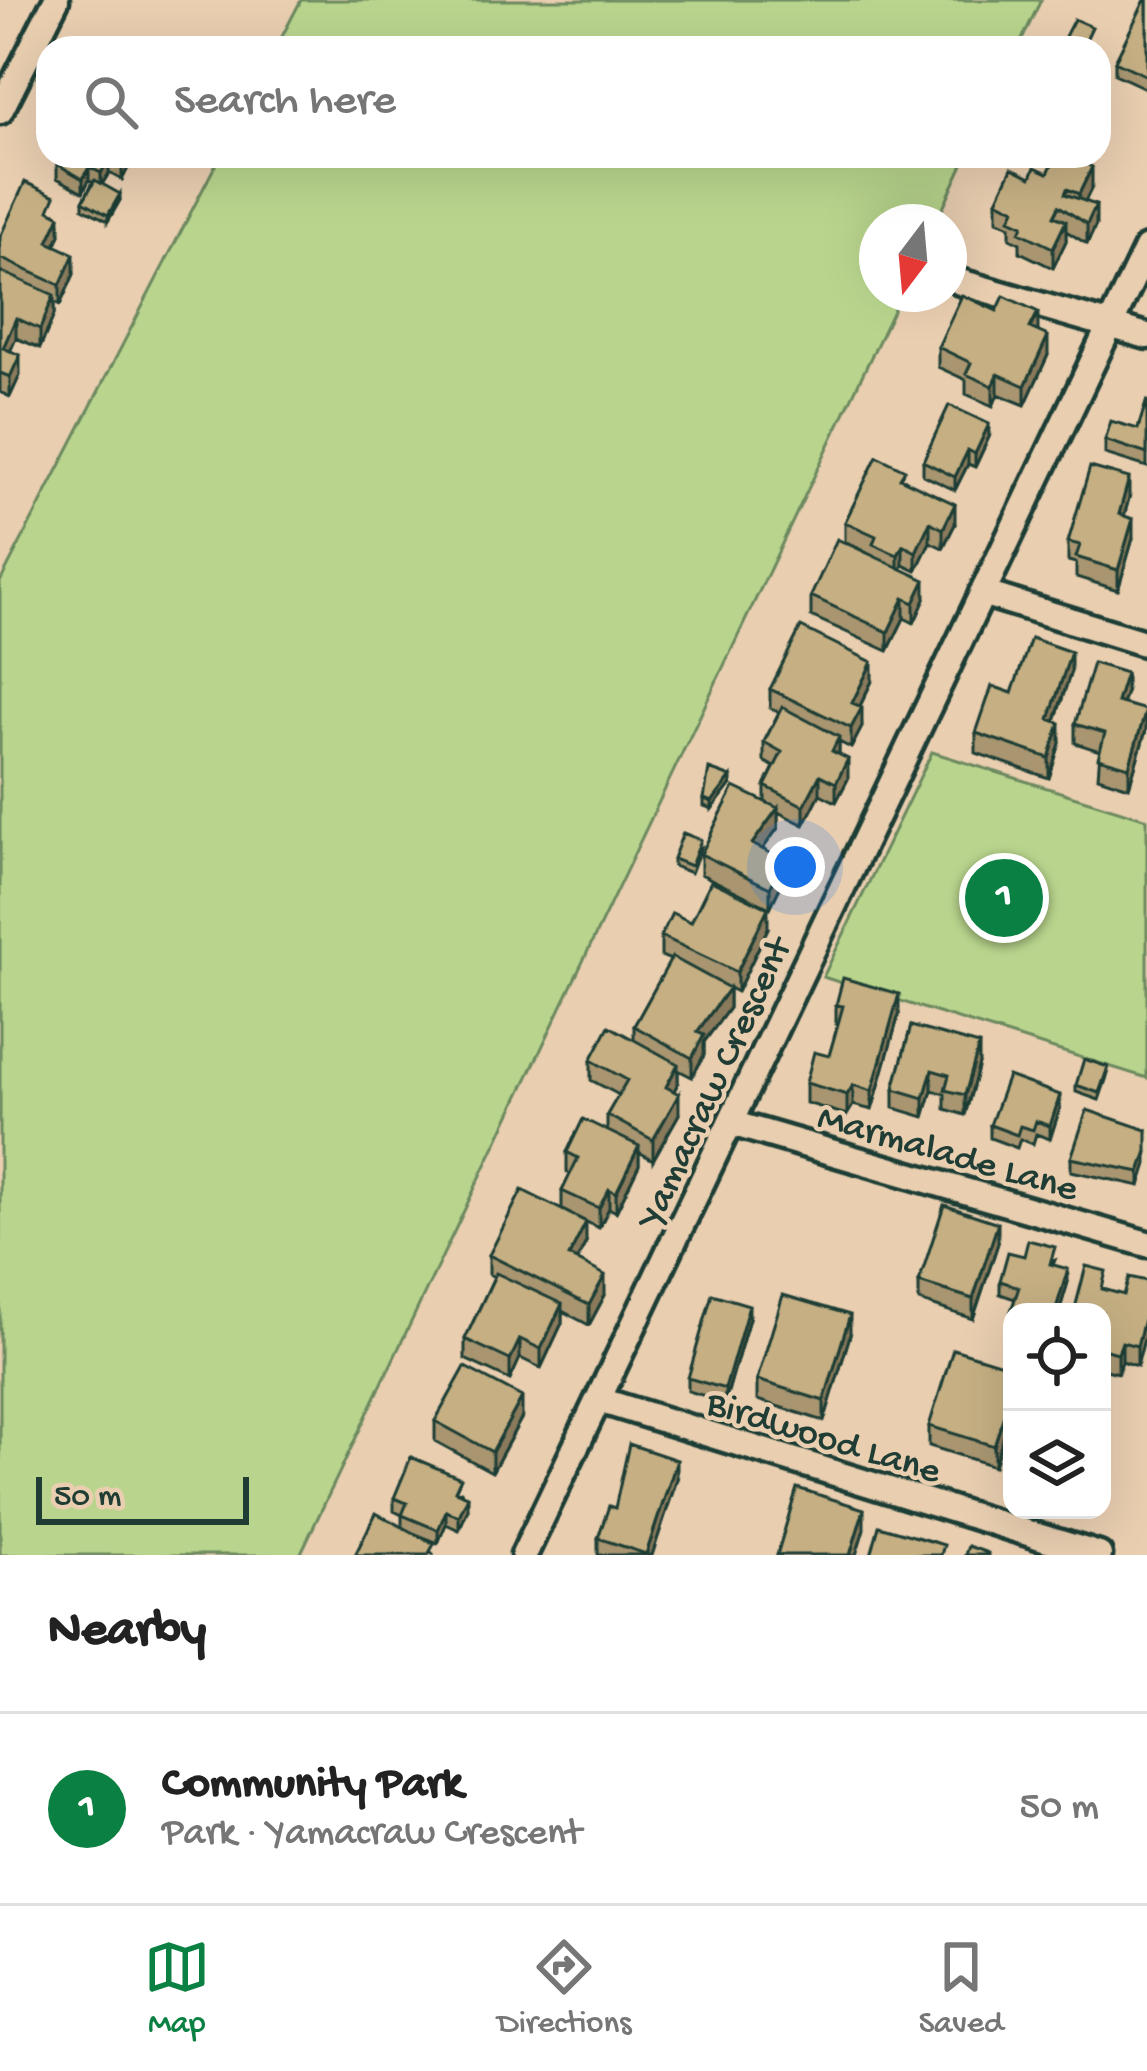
<!DOCTYPE html>
<meta charset="utf-8">
<style>
:root{--surface:#fff;--page:#f2f2f2;--text:#222;--muted:#767676;--line:#e0e0e0;--accent:#0b8043}
body{margin:0;font-family:"Gochi Hand",sans-serif;background:var(--page);color:var(--text)}
.controls{position:absolute;right:36px;bottom:36px;display:grid;overflow:hidden;border-radius:24px;box-shadow:0 12px 48px #0002}
.controls button{width:108px;height:108px;display:grid;place-items:center;padding:0;border:0;border-bottom:3px solid var(--line);background:var(--surface);color:var(--text);font:60px sans-serif}
.compass{position:absolute;left:859px;top:204px;width:108px;height:108px;border-radius:50%;background:var(--surface);box-shadow:0 12px 48px #0002;rotate:196deg}
.scale{position:absolute;left:36px;bottom:30px;width:213px;box-sizing:border-box;padding-left:12px;border:6px solid #1f3d34;border-top:0;font-size:33px;line-height:42px;white-space:nowrap;color:#1f3d34;-webkit-text-stroke:9px #e9ceb0;paint-order:stroke}
.you{position:absolute;left:795px;top:867px;width:42px;height:42px;margin:-30px;border:9px solid #fff;border-radius:50%;background:#1a73e8;box-shadow:0 0 0 18px #1a73e833}
.badge{display:grid;place-items:center;width:78px;height:78px;border-radius:50%;background:var(--accent);color:#fff;font-size:39px;font-weight:700}
.pin{position:absolute;translate:-50% -50%;border:6px solid #fff;box-shadow:0 3px 12px #0006}
.list{margin:0;padding:0;list-style:none}
h2{display:flex;justify-content:space-between;align-items:center;height:156px;margin:0;padding:0 48px;font-size:51px}
h2 small{font-size:39px;font-weight:400;color:var(--muted)}
.list li{display:grid;grid-template-columns:78px 1fr auto;gap:36px;align-items:center;box-sizing:border-box;height:192px;padding:0 48px;border-top:3px solid var(--line)}
.list b{display:block;font-size:45px;white-space:nowrap}
.list p{margin:0;font-size:39px;white-space:nowrap;color:var(--muted)}
.list em{font-size:39px;font-style:normal;color:var(--muted)}
.icon{flex:none;width:66px;height:66px;fill:none;stroke:currentColor;stroke-width:2;stroke-linecap:round;stroke-linejoin:round}
.map{position:relative;flex:none;width:1147px;height:1555px;overflow:hidden}
.search{position:absolute;background:var(--surface);box-shadow:0 12px 48px #0002;left:36px;right:36px;top:36px;height:132px;display:flex;align-items:center;gap:30px;box-sizing:border-box;padding:0 42px;border-radius:36px;color:var(--muted);font-size:45px}
.sheet{height:348px;background:var(--surface)}
nav{display:flex;justify-content:space-around;align-items:center;box-sizing:border-box;height:168px;border-top:3px solid var(--line);background:var(--surface);font-size:33px;color:var(--muted)}
nav a{display:grid;justify-items:center;gap:6px}
nav .on{color:var(--accent)}
.map>svg:first-child{display:block}
.green{fill:#b9d58d;stroke:#6c8960;stroke-width:3}
.lines{fill:none;stroke-linecap:round;stroke-linejoin:round}
.minor-casing{stroke:#1f3d34;stroke-width:33}
.minor{stroke:#e9ceb0;stroke-width:24}
.wall{fill:#a99671;stroke:#1f3d34;stroke-width:3}
.shaded-wall{fill:#8a7a5c;stroke:#1f3d34;stroke-width:3}
.building{fill:#c5af83;stroke:#1f3d34;stroke-width:3}
.labels{text-anchor:middle;stroke-width:9;stroke-linejoin:round;paint-order:stroke}
.street-label{font-size:39px;fill:#1f3d34;stroke:#e9ceb0}
</style>
<div class="map">
<svg width="1147" height="1555" viewBox="0 0 1147 1555">
<rect width="100%" height="100%" fill="#e9ceb0"/>
<filter id="ink" filterUnits="userSpaceOnUse"><feTurbulence type="fractalNoise" baseFrequency=".00833" numOctaves="2"/><feDisplacementMap in="SourceGraphic" scale="24" xChannelSelector="R" yChannelSelector="G"/><feConvolveMatrix kernelMatrix="1 2 1 2 8 2 1 2 1" color-interpolation-filters="sRGB"/></filter>
<g filter="url(#ink)">
<path class="green" d="M301,0H1041L1018,48H276Z
M220,156H967L936,222H877V294H901L300,1555H0V582Z
M932,752L1147,819V1078L823,977Z"/>
<g class="lines">
<g class="minor-casing">
<path id="minor" d="M0,111L56,0
M960,282L1147,336
M982,593L1147,644
M731,1123L1147,1244
M599,1400L1099,1555
M524,1555L1147,248"/>
</g>
<use href="#minor" class="minor"/>
</g>
<path class="wall" d="M1147,0V89L1115,74V61Z
M132,156V160L122,180L109,173L102,184L120,200L108,221L83,208V201L93,182L89,180L83,192L57,178V164Z
M1048,173L1092,187L1085,201L1096,225L1087,244L1066,231V241L1053,268L1020,252V243L1010,238V226L997,220V200L1031,177Z
M55,213L60,235L55,245L74,274L60,305L54,302V315L40,348L16,338L10,351L20,375L10,397L0,392V237Z
M1038,331L1048,355L1025,405L998,394L993,406L966,394V380L938,367V347Z
M1147,400V467L1105,454V440L1138,429Z
M989,437L975,467L968,464L955,490L923,475V461Z
M905,480L955,524L943,548L930,542L916,571L903,565L901,569L925,599L914,623L904,618L888,651L811,616V596L873,556L845,541V522Z
M1129,498L1124,516L1133,538L1118,590L1076,577V563L1068,561V542Z
M1071,671L1055,721L1060,743L1049,778L976,753V733L1012,693Z
M872,681L860,706L862,727L851,748L839,742V754L848,779L836,802L820,794L804,825L778,812V828L762,849L784,879L770,908L701,874V854L765,802V786L774,767L764,761V742L779,712L770,708V689Z
M1126,692L1122,703L1146,730L1129,787L1098,777L1100,751L1075,743V724Z
M731,784L712,809L704,806V799Z
M701,847L691,873L673,866V859Z
M691,922L768,928L737,992L729,988V1008L704,1042V1055L692,1077L678,1070V1083L674,1091L679,1114L653,1160L639,1152V1165L616,1212L609,1208L599,1228L562,1210V1191L571,1174L567,1172V1152L607,1130V1115L619,1095L591,1080V1060L634,1040V1026L671,960L661,956V936Z
M836,1005L899,1014L872,1110L853,1105L847,1115L806,1103V1083L829,1056L838,1025L836,1024Z
M911,1026L979,1064L965,1115L945,1109V1094L932,1090L924,1117L894,1108V1089Z
M1108,1074L1099,1100L1076,1092V1085Z
M1060,1108L1050,1139L1036,1134L1033,1144L1020,1139L1017,1148L990,1138V1125Z
M1147,1130L1140,1186L1071,1171V1158Z
M586,1242L577,1260L605,1295L589,1325L562,1311V1323L541,1368L520,1358L510,1380L465,1359V1339L494,1277L489,1274V1255Z
M998,1243L973,1319L919,1301V1282Z
M1055,1260L1053,1265L1068,1282L1059,1312H1012L1011,1325V1311L1015,1299L1000,1294V1281Z
M1147,1281L1137,1366L1122,1361L1118,1373L1102,1369V1312L1106,1290L1124,1295Z
M749,1318L725,1402L688,1391V1378Z
M850,1335L824,1421L757,1400V1380Z
M1012,1367L994,1466L929,1446V1426Z
M522,1417L492,1472L435,1441V1421Z
M677,1479L652,1555H598V1538L615,1508Z
M461,1491L468,1509L459,1530L446,1524L438,1543L413,1533L434,1555L402,1527V1515L394,1511V1498Z"/>
<path class="shaded-wall" d="M127,156H132V160L122,180V166Z
M109,159V173L101,186V173Z
M89,167V180L83,192V179Z
M1092,167V187L1079,214V194Z
M120,194V200L108,221V215Z
M1096,205V225L1087,244V224Z
M60,216V235L48,261V242Z
M1066,221V241L1053,268V248Z
M74,254V274L60,305V285Z
M54,295V315L40,348V329Z
M1038,312V332L1030,328Z
M16,318V338L3,368V348Z
M1048,336V355L1025,405V386Z
M20,355V375L10,397V377Z
M998,374V394L993,406V386Z
M989,424V437L975,467V454Z
M968,450V464L955,490V477Z
M1129,478V498L1119,534V514Z
M955,504V524L943,548V529Z
M1133,519V538L1118,590V570Z
M930,522V542L916,571V552Z
M903,545V565L898,575V555Z
M925,580V599L914,623V603Z
M904,598V618L888,651V632Z
M1071,652V671L1049,739V719Z
M872,662V681L852,722V703Z
M1126,673V692L1117,721V702Z
M862,707V727L851,748V728Z
M1146,710V730L1129,787V767Z
M1060,723V743L1049,778V758Z
M839,737V757L832,751Z
M848,759V779L836,802V783Z
M820,775V794L804,825V806Z
M731,777V784L712,809V802Z
M778,808V828L752,864V844Z
M784,860V879L770,908V888Z
M768,908V928L737,992V972Z
M729,988V1008L704,1042V1055L692,1077V1058L697,1032Z
M899,994V1014L872,1110V1091Z
M979,1045V1064L965,1115V1095Z
M678,1064V1083L666,1106V1087Z
M932,1070V1090L924,1117V1098Z
M853,1085V1105L847,1115V1095Z
M679,1094V1114L653,1160V1140Z
M1060,1095V1108L1050,1139V1126Z
M639,1146V1165L616,1212V1193Z
M1147,1151V1164L1140,1186V1172Z
M609,1189V1208L599,1228V1208Z
M586,1222V1242L569,1276V1256Z
M998,1223V1243L973,1319V1299Z
M1068,1269V1282L1059,1312H1055Z
M605,1275V1295L589,1325V1305Z
M562,1304V1323L541,1368V1349Z
M749,1305V1318L725,1402V1389Z
M1147,1308V1328L1137,1366V1346Z
M850,1315V1335L824,1421V1401Z
M520,1339V1358L510,1380V1360Z
M1122,1342V1361L1118,1373V1353Z
M1012,1390V1409L994,1466V1446Z
M522,1397V1417L492,1472V1452Z
M677,1460V1479L652,1555H646Z
M468,1496V1509L459,1530V1516Z
M864,1509V1529L856,1555H850Z
M446,1511V1524L438,1543V1530Z"/>
<path class="building" d="M1145,0H1147V76L1115,61Z
M1074,19L1092,27L1082,48H1069L1061,44Z
M60,156H127L122,166L109,159L101,173L89,167L83,179L57,164Z
M1056,156H1069L1092,167L1079,194L1067,189L1065,194L1096,205L1087,224L1059,206L1054,216L1066,221L1053,248L1020,232L1023,225L1010,219L1015,209L997,200L1012,168L1031,177L1035,167L1048,173Z
M95,180L120,194L108,215L83,201Z
M25,182L55,196L49,210L60,216L48,242L74,254L60,285L0,258V237Z
M0,271L54,295L40,329L16,318L3,348L20,355L10,377L0,373Z
M962,295L997,311L1004,296L1038,312L1030,328L1048,336L1025,386L998,374L993,386L966,374L971,363L938,347Z
M1147,400V454L1105,440L1111,421L1138,429Z
M949,405L989,424L975,454L968,450L955,477L923,461Z
M877,456L905,470L900,478L955,504L943,529L930,522L916,552L903,545L898,555L873,544L876,536L845,522Z
M1090,467L1129,478L1119,514L1133,519L1118,570L1076,557L1080,545L1068,542Z
M837,539L925,580L914,603L904,598L888,632L811,596Z
M801,627L872,662L852,703L862,707L851,728L770,689Z
M1031,638L1071,652L1049,719L1060,723L1049,758L976,733L992,686L1012,693Z
M1093,663L1126,673L1117,702L1146,710L1129,767L1098,758L1105,733L1075,724Z
M782,707L839,737L832,751L848,759L836,783L820,775L804,806L765,786L782,752L764,742Z
M709,769L731,777L712,802L704,799Z
M734,787L778,808L752,844L784,860L770,888L701,854Z
M683,833L701,840L691,866L673,859Z
M711,881L768,908L737,972L661,936L672,913L691,922Z
M672,957L729,988L697,1032L704,1035L692,1058L634,1026Z
M843,978L899,994L872,1091L853,1085L847,1095L806,1083L814,1052L829,1056L843,1006L836,1005Z
M609,1026L678,1064L666,1087L679,1094L653,1140L607,1115L627,1080L591,1060Z
M911,1026L979,1045L965,1095L945,1090L949,1075L932,1070L924,1098L894,1089Z
M1084,1059L1108,1067L1099,1093L1076,1085Z
M1008,1076L1060,1095L1050,1126L1036,1121L1033,1130L1020,1126L1017,1135L990,1125Z
M1087,1110L1147,1130V1151L1140,1172L1071,1158Z
M583,1119L639,1146L616,1193L609,1189L599,1208L562,1191L578,1158L567,1152Z
M522,1190L586,1222L569,1256L605,1275L589,1305L489,1255Z
M944,1205L998,1223L973,1299L919,1282Z
M1028,1240L1055,1247L1050,1264L1068,1269L1055,1312L1011,1311L1019,1287L1000,1281L1008,1252L1024,1256Z
M1086,1266L1106,1271L1102,1289L1124,1295L1129,1277L1147,1281V1308L1137,1346L1122,1342L1118,1353L1102,1349V1312H1074Z
M496,1273L562,1304L541,1349L520,1339L510,1360L465,1339Z
M712,1294L749,1305L725,1389L688,1378Z
M783,1295L850,1315L824,1401L757,1380Z
M953,1349L1012,1367V1390L994,1446L929,1426Z
M465,1367L522,1397L492,1452L435,1421Z
M629,1444L677,1460L646,1554L598,1538L609,1506L615,1508Z
M411,1457L461,1478L455,1491L468,1496L459,1516L446,1511L438,1530L402,1515L407,1503L394,1498Z
M797,1488L864,1509L850,1555H777Z
M376,1513L434,1544L428,1555H355Z
M879,1526L944,1545L941,1555H871Z
M968,1546L988,1553V1555H965Z"/>
</g>
<g class="labels">
<g class="street-label">
<text transform="translate(711 1081) rotate(-65)" y="14">Yamacraw Crescent</text>
<text transform="translate(949 1149) rotate(16)" y="14">Marmalade Lane</text>
<text transform="translate(825 1433) rotate(17)" y="14">Birdwood Lane</text>
</g>
</g>
</svg>
<div class="controls">
<button><svg class="icon" aria-label="locate" viewBox="0 0 24 24"><circle cx="12" cy="12" r="6"/><path d="M12 2v4M12 18v4M2 12h4M18 12h4"/></svg></button>
<button><svg class="icon" aria-label="layers" viewBox="0 0 24 24"><path d="M12 4l9 5-9 5-9-5zM3 14l9 5 9-5"/></svg></button>
</div>
<svg class="compass" viewBox="-18 -18 36 36"><path d="M0-13l5 13h-10z" fill="#e53935"/><path d="M0 13l5-13h-10z" fill="#767676"/></svg>
<div class="scale">50 m</div>
<div class="you"></div>
<div class="pin badge" style="left:1004px;top:898px">1</div>
<div class="search"><svg class="icon" aria-label="search" viewBox="0 0 24 24"><circle cx="10" cy="10" r="6"/><path d="M15 15l6 6"/></svg>Search here</div>
</div>
<section class="sheet">
<h2>Nearby<small></small></h2>
<ul class="list">
<li><span class="badge">1</span><div><b>Community Park</b><p>Park · Yamacraw Crescent</p></div><em>50 m</em></li>
</ul>
</section>
<nav>
<a class="on"><svg class="icon" aria-label="map" viewBox="0 0 24 24"><path d="M3 6l6-2 6 2 6-2v14l-6 2-6-2-6 2zM9 4v14M15 6v14"/></svg>Map</a>
<a><svg class="icon" aria-label="directions" viewBox="0 0 24 24"><path d="M12 3l9 9-9 9-9-9zM9 14v-3h6M13 9l2 2-2 2"/></svg>Directions</a>
<a><svg class="icon" aria-label="saved" viewBox="0 0 24 24"><path d="M7 4h10v16l-5-4-5 4z"/></svg>Saved</a>
</nav>
